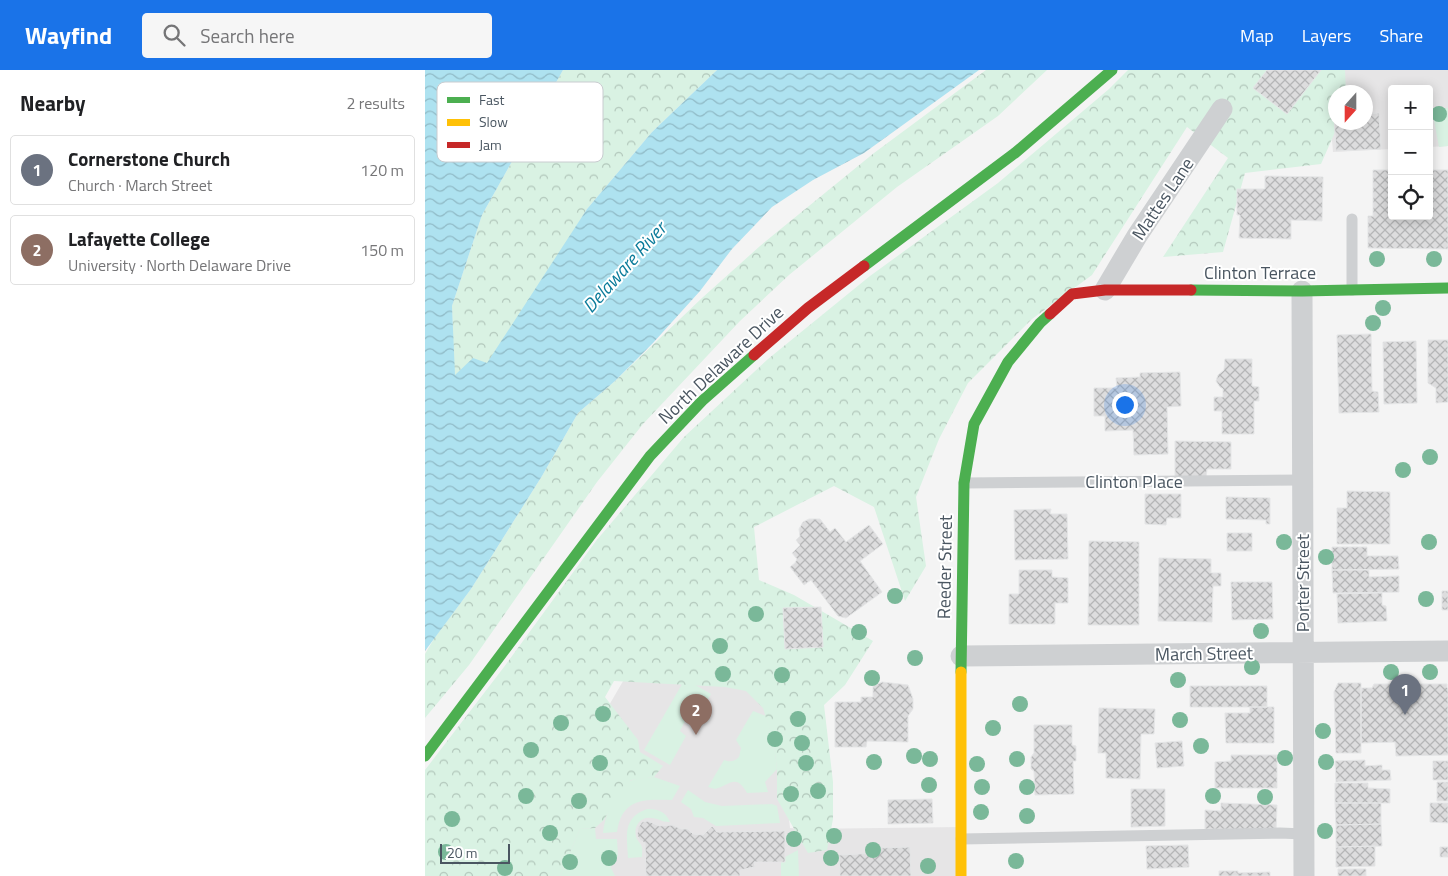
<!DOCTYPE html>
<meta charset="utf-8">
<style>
:root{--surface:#fff;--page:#f6f6f6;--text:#202124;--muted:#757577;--line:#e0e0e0;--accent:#1a73e8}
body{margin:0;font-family:"Titillium Web",sans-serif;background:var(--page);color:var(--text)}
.controls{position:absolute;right:15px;top:15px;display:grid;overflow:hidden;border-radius:5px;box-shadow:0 2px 12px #0003}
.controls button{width:45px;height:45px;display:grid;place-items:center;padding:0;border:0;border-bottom:1px solid var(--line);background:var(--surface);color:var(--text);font:25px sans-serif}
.compass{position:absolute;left:903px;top:15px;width:45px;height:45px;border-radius:50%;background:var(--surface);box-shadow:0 2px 12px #0003;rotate:201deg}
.scale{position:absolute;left:15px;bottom:12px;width:70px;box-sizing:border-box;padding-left:5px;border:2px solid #4a5661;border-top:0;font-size:14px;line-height:18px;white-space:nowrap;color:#4a5661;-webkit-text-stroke:4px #fff;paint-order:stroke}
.you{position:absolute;left:699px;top:334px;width:18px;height:18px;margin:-12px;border:4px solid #fff;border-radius:50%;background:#1a73e8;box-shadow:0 0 0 8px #1a73e833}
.badge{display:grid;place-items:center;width:32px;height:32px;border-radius:50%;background:var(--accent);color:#fff;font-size:16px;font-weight:700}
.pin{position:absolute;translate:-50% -41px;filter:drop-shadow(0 1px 2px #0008)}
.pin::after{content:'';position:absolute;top:26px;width:18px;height:15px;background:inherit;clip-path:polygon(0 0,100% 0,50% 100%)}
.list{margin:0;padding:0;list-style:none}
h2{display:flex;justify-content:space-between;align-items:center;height:65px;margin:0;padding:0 20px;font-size:21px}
h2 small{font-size:16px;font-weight:400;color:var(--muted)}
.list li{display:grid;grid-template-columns:32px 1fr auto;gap:15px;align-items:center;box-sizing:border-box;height:70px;margin:0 10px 10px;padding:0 10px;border:1px solid var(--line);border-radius:5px}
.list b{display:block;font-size:19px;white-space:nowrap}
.list p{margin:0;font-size:16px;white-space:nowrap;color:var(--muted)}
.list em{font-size:16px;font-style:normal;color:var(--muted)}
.icon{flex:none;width:28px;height:28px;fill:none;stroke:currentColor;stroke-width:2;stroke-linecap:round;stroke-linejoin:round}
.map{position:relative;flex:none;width:1023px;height:806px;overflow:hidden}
header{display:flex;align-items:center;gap:30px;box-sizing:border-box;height:70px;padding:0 25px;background:var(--accent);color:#fff}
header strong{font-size:24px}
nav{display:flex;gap:28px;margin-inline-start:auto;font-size:18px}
.search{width:350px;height:45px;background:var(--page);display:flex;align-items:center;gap:12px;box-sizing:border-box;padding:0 18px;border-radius:5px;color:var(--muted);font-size:19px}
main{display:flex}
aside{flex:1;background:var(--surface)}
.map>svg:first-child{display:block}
.education{fill:#e6e5e6;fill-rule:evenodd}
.grass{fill:#d9f2e3}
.forest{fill:url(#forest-crowns)}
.water{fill:url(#water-waves)}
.building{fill:url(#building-cross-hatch);stroke:#e5e6e7}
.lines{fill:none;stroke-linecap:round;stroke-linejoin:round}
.lane{stroke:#ced0d2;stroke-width:11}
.street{stroke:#ced0d2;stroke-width:21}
.fast{stroke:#4caf50;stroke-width:11}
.slow{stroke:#ffc107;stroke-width:11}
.jam{stroke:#c62828;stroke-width:11}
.tree{fill:#7ab899}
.labels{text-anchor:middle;stroke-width:4;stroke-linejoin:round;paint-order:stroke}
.street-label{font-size:18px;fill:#4a5661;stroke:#fff}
.water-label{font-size:19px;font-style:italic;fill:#0c7c9b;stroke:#fff}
.key{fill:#fff;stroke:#c9ccd0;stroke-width:1}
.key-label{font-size:14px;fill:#4a5661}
</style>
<header>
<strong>Wayfind</strong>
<div class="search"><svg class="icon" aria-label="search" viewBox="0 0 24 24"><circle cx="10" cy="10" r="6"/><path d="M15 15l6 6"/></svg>Search here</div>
<nav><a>Map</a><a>Layers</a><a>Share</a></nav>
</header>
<main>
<aside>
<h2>Nearby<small>2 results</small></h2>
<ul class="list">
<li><span class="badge" style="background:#6b7280">1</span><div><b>Cornerstone Church</b><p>Church · March Street</p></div><em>120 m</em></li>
<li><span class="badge" style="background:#8d6e63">2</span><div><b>Lafayette College</b><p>University · North Delaware Drive</p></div><em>150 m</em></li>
</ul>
</aside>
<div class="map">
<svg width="1023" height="806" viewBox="0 0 1023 806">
<defs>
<pattern id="forest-crowns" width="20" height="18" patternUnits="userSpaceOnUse" patternTransform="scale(1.25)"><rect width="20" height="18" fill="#d9f2e3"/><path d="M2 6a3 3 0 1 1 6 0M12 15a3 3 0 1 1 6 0" fill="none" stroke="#b2c7bb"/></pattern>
<pattern id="water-waves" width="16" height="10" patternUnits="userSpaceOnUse" patternTransform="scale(1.25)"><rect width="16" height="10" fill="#aee2f0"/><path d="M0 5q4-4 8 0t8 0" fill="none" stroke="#90bac6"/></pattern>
<pattern id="building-cross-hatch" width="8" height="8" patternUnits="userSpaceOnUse" patternTransform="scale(1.25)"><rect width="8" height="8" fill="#ddddde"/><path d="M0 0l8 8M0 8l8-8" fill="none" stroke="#b5b6b7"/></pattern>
</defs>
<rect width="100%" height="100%" fill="#f4f4f4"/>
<path class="education" d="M907,0H1023V76L1004,77V19H967V79L908,82L905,46ZM911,22H941V52H911Z
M215,582L349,617L365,758L377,759L536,757V806H108L183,637Z"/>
<path class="grass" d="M1023,38V76L1014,77L1008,45L1011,39Z
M260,609L286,624L270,651L266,649H261L255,661L261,666L245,695L219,680Z
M328,641L341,646L349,674L352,699L340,712L343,722L322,723C311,703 305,715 290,719L283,717L299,690C305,692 309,692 314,687L316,678L311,670Z
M229,707L255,716L247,730C219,729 197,728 192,762L178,763C180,745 189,722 205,711C211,708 222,708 229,707Z
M263,720L280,732L297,736L347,734L352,736L355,753L291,756L278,748L269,747L266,739L256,732Z
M222,739C233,739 240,741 245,752C235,752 234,748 226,748C215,746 207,758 212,769C213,771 215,773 216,775C218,778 217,784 217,787L203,788C202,766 197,748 222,739Z
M170,758L171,769H192L193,786L187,793L186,798L190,806H135L155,759Z
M373,780L374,806H356V792H360V787Z"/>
<path class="forest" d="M138,0H292L227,62L162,139L121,205L0,409L29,305L27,236L57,145Z
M561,0H622L573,46L472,117L364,205L315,251L218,354L172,412L44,595L0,648V584L10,567L46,519L117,406L153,343L190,311L277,228L335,176L449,83Z
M703,0H920L921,22H911V52L914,53L896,94L820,103L798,182L738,187L803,88L762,57L667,205L607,249L543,313L514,369L491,427L501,496L480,531L449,437L409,416L329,457L334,510L369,525L448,571L420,615L399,635L408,712V749L402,780L383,783L352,729V699L349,674L338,638L321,621L300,617L189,611L180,627L213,670L215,682L238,696L229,707L206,710L191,728L179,750L170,758L155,759L135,806H0V700L79,597L171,471L259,367L343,289L445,206L573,113L684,19Z"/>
<path class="water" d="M0,0H138L57,145L27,236L30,305L48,288L62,293L162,139L227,62L292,0H554L439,83L388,110L347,137L307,179L275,221L228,273L190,311L153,343L117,406L46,519L0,581Z"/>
<path class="building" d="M842,0H896L862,44L828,18Z
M954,43L956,79L911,81L909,45L911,52H941V44Z
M948,100H967V146H1004V100H1023V179L943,178V146H948Z
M840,106L898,107L897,151L866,150V169L814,168L815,145H812V119H840Z
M946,264L947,321L953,322L954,342L914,343L912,265Z
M1003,270H1023V332L1011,333V318L1003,313Z
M991,271L992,333L959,334L958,272Z
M800,289H827V316L834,317V331H829V364H797V341H789V327H798V319L795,317L791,311L793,305L799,300Z
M755,302L756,336L742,337L743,384L709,385L708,360L680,361V346H669V318H692L691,308L715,307V303Z
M750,371L806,372V399H782L781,408H750Z
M922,421L965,422V474H912V438H922Z
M720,424H756V448H742L741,455L720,454Z
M801,427L845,428V454H841V450L801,449Z
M626,439L625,444H642L643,489L590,490L589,440Z
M384,449H395L405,462L410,458L421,472L444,455L458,474L435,491L457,522L421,548L413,546L386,510L379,515L365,497L370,493L372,489L367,483L375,475L371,470L375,466L374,459L378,452Z
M802,463H827V481H802Z
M664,471L714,472V555H663Z
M907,477H942V486H973L974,499L907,500Z
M734,488L786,489V503H796V516H788L787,552L733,551Z
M594,500H627V507L643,508V533H630V554H584V524H594Z
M907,500H944V507L974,506V522L908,523Z
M806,512H847L848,549L807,550Z
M1017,521H1023V540H1017Z
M957,523V535L961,536L962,551L913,553L912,524Z
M396,537L398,577L360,579L358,538Z
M457,612L483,615L488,629V639L483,646V672L442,671L441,677H410V632H436V627H448V616Z
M913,613H936V683H911L909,622Z
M949,614H1022V618H1023V685L971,686L970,672L936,673V618H947Z
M765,616H842V637H765Z
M825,637H849V673H801L800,643H825Z
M674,638L730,639L729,664H716L715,709L681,708V683H673Z
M609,655H647V675L651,676V691H648L649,724L610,725L609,701L606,699V687L609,683Z
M757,671L759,696L732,698L730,673Z
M806,685H852V718H790V692L806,691Z
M940,690V696L957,695V700H965L966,710L911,712L910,691Z
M1008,691H1023V710H1008Z
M1012,712H1023V731H1012Z
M910,713H943V718L965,719V733H910Z
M706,719H740V756L706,757Z
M507,729L508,753L463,754V730Z
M796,733L852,735L851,760L780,759V740L796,741Z
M910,733H956V754L911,755Z
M1005,733H1023V753L1005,752Z
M223,751L234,756L248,755L256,759H263L268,764L278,765L287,756L292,762L360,761V792H329L330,797L315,800V806H221L220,773L215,770L212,765L213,758L217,752Z
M956,754L957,776L911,777V755Z
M763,775L764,797L722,799L721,776Z
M950,776V796L911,797V777Z
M485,777L486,806H415L414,785L455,783V778Z
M1015,777H1023V787H1015Z
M913,799H941V806H913Z
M794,801H813V803L845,802V806H794Z"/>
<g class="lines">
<path class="lane" d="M927,220V149
M539,413L878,410
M536,769L855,763L879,764"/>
<path class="street" d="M680,220L712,166L797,39
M877,221L879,806
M536,586L1023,581"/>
<path class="fast" d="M439,196L590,83L687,0
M766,220L877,221L1023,218
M536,602L539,413L549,354L583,292L615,253L625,244
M0,686L225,386L277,331L329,285"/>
<path class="slow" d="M536,602V806"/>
<path class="jam" d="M625,244L647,224L680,220H766
M329,285L383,238L439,196"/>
</g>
<g class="tree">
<circle cx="1014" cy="44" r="8"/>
<circle cx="952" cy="189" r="8"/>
<circle cx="1009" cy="189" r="8"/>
<circle cx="958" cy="238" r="8"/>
<circle cx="948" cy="253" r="8"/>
<circle cx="1005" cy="387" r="8"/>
<circle cx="978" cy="400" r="8"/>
<circle cx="859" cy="472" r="8"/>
<circle cx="1004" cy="472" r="8"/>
<circle cx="901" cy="487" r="8"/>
<circle cx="470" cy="526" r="8"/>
<circle cx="1001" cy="529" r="8"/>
<circle cx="331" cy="544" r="8"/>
<circle cx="836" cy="561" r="8"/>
<circle cx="434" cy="562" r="8"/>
<circle cx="295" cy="576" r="8"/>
<circle cx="490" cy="588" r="8"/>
<circle cx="827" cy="597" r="8"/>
<circle cx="966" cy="602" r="8"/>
<circle cx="1005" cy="602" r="8"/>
<circle cx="298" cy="604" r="8"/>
<circle cx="357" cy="605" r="8"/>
<circle cx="447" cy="608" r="8"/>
<circle cx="753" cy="610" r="8"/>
<circle cx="595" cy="634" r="8"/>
<circle cx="178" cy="644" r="8"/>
<circle cx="373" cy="649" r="8"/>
<circle cx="755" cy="650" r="8"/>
<circle cx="136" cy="653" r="8"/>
<circle cx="568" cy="658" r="8"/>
<circle cx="898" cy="661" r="8"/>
<circle cx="350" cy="669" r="8"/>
<circle cx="377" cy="673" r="8"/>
<circle cx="776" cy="676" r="8"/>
<circle cx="106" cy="680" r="8"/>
<circle cx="489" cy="686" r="8"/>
<circle cx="860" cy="688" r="8"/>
<circle cx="505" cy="689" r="8"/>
<circle cx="592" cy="689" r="8"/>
<circle cx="449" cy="692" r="8"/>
<circle cx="901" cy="692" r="8"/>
<circle cx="175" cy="693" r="8"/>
<circle cx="381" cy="693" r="8"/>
<circle cx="552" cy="694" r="8"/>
<circle cx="504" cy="715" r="8"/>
<circle cx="557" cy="717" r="8"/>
<circle cx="602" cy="717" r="8"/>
<circle cx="393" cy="721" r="8"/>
<circle cx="366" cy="724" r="8"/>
<circle cx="101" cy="726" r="8"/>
<circle cx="788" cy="726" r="8"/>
<circle cx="840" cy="727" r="8"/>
<circle cx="154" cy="731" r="8"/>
<circle cx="556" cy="742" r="8"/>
<circle cx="602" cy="746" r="8"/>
<circle cx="27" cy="749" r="8"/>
<circle cx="900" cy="761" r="8"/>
<circle cx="125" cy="763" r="8"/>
<circle cx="409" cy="766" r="8"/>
<circle cx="369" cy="769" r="8"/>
<circle cx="448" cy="780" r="8"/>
<circle cx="21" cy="782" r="8"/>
<circle cx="184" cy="788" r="8"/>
<circle cx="406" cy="788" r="8"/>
<circle cx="591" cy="791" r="8"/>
<circle cx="145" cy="792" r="8"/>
<circle cx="503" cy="796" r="8"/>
<circle cx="80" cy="798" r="8"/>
</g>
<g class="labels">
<g class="street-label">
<text transform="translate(738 129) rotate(-56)" y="6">Mattes Lane</text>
<text x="835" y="209">Clinton Terrace</text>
<text transform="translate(296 295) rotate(-43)" y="6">North Delaware Drive</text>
<text x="709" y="418">Clinton Place</text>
<text transform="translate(520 497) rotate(-89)" y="6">Reeder Street</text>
<text transform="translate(878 513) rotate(-90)" y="6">Porter Street</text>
<text transform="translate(779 584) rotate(-1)" y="6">March Street</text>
</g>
<g class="water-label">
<text transform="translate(199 197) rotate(-48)" y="7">Delaware River</text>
</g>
</g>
<rect x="12" y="12" width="166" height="80" rx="8" class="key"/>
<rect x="22" y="27" width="23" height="6" fill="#4caf50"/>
<rect x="22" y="49" width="23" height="7" fill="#ffc107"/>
<rect x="22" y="72" width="23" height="6" fill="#c62828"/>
<g class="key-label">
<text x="54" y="35">Fast</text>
<text x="54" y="57">Slow</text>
<text x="54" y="80">Jam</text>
</g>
</svg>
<div class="controls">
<button>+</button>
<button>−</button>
<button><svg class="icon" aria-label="locate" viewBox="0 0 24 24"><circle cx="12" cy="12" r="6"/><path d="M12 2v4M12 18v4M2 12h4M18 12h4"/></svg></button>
</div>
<svg class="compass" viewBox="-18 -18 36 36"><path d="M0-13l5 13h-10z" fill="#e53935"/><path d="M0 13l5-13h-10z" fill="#757577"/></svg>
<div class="scale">20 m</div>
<div class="you"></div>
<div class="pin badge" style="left:980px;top:645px;background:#6b7280">1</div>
<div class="pin badge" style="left:271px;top:665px;background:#8d6e63">2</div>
</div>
</main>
